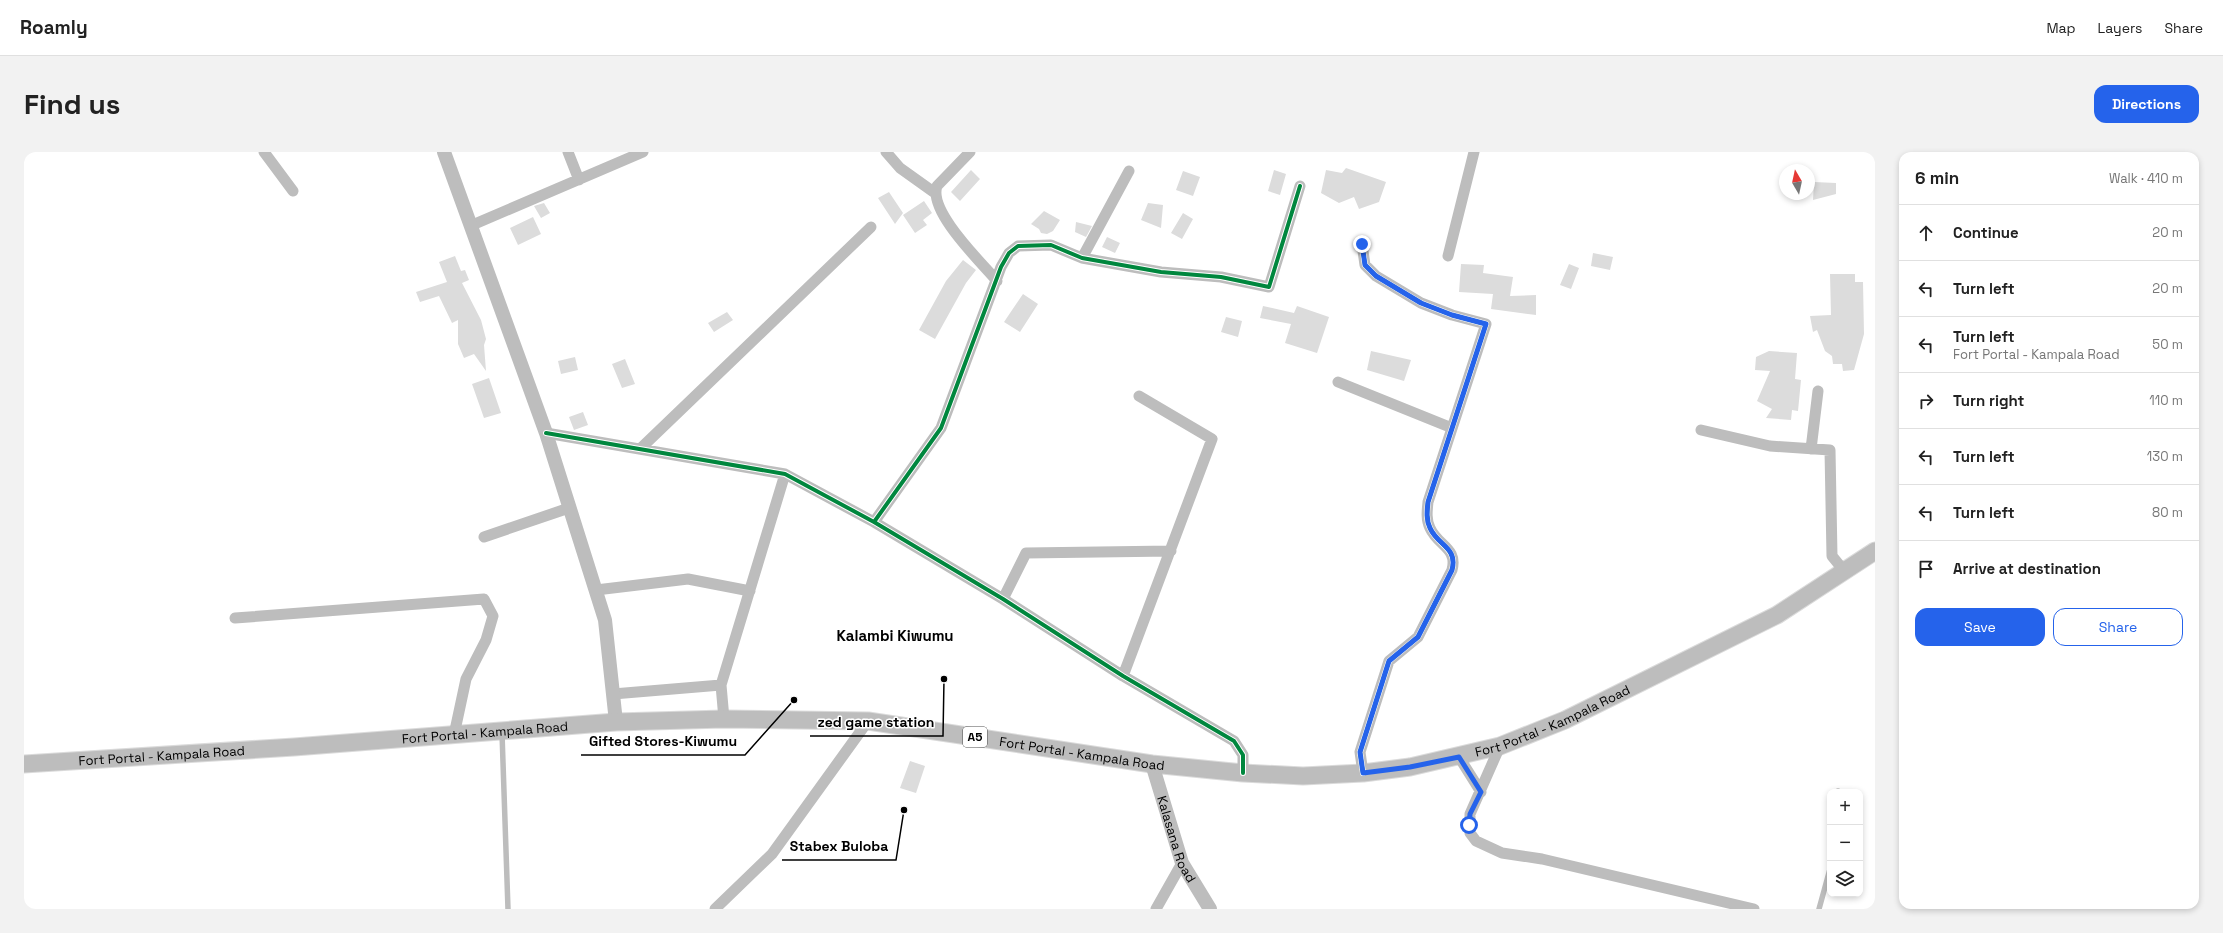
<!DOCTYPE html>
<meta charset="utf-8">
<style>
:root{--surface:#fff;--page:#f2f2f2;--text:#222;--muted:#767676;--line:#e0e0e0;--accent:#2563eb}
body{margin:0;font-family:"Space Grotesk",sans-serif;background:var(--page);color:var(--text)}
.controls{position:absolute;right:12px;bottom:12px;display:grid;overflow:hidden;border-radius:8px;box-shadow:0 2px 6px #0003}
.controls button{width:36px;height:36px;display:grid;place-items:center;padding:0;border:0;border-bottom:1px solid var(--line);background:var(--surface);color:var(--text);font:20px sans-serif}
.compass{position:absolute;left:1755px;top:12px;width:36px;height:36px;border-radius:50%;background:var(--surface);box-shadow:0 2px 6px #0003;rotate:351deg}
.stop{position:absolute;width:12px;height:12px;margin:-9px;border:3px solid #2563eb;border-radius:50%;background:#fff}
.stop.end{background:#2563eb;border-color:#fff;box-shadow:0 1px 4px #0008}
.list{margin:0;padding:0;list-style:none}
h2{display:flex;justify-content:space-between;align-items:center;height:52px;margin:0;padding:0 16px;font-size:17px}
h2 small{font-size:13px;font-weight:400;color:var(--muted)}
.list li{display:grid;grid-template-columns:26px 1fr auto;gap:12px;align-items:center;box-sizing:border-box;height:56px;padding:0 16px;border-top:1px solid var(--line)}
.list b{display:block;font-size:15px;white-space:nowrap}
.list p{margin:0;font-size:13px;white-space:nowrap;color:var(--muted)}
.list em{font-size:13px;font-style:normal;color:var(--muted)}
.actions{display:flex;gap:8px;padding:12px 16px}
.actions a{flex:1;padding:9px 0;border:1px solid var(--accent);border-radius:12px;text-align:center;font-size:14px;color:var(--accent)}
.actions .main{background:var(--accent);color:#fff}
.icon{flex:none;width:22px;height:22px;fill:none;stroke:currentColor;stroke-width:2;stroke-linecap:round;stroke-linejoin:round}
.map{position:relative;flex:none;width:1851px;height:757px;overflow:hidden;border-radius:12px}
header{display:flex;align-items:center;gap:24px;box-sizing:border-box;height:56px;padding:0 20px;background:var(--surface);border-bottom:1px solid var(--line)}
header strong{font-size:19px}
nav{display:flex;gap:22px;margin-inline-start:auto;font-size:14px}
.intro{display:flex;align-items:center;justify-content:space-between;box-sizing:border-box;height:96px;padding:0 24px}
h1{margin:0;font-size:28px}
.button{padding:10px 18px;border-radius:12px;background:var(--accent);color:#fff;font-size:14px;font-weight:700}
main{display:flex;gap:24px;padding:0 24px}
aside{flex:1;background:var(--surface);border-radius:12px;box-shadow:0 2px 6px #0003}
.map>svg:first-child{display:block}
.building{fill:#dcdcdc}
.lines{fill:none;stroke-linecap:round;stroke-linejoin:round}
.primary-casing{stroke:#dbdbdb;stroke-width:19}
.service{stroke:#bdbdbd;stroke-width:5.5}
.minor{stroke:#bdbdbd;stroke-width:11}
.tertiary{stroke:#bdbdbd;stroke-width:14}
.primary{stroke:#bdbdbd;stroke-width:17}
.cycleway-casing{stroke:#fff;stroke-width:6}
.cycleway{stroke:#00873e;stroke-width:4}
.route{stroke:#2563eb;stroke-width:5}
.labels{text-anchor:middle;stroke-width:3;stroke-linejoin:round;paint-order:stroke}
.shield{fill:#fff;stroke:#4c4c4c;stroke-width:1}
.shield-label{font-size:12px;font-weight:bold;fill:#000}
.street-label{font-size:13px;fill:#000;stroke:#fff}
.quarter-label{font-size:15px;font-weight:bold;fill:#000;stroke:#fff}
.leader{fill:none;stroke:#000;stroke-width:1.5}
.callout-dot{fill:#000;stroke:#fff;stroke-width:1.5}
.callout-label{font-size:14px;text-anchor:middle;font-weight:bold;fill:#000;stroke:#fff;stroke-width:3;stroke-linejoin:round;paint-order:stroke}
</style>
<header>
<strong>Roamly</strong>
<nav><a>Map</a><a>Layers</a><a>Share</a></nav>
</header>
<div class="intro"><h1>Find us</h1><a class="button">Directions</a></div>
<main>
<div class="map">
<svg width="1851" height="757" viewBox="0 0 1851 757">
<rect width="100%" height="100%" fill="#fff"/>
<path class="building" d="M1322,16L1362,30L1355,50L1335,57L1330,45L1315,51L1297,41L1302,18L1318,21Z
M947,18L956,27L936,49L927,40Z
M1250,18L1262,22L1256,43L1244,39Z
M1159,19L1176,25L1169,44L1152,38Z
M1790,30L1812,31V42L1789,48Z
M865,40L879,61L871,72L854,46Z
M900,49L908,61L899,68L903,73L891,81L879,63Z
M520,51L526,61L517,66L510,54Z
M1124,51L1139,53L1137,76L1117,68Z
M1020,59L1036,68L1029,79L1023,82L1017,81L1015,77L1007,72Z
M1159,61L1169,67L1158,87L1147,81Z
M509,65L517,82L494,93L486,76Z
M1052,70L1068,74L1062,85L1051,80Z
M1083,85L1096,91L1091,101L1078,95Z
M1569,101L1589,105L1586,118L1567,114Z
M431,104L437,119L441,118L445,128L438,131L457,168L462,187L460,193L462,219L450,202L440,206L434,192V168L428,171L415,144L396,150L392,140L423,130L415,110Z
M939,108L952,118L942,131L911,187L895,178L922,129Z
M1437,112L1460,113L1459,121L1489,125L1486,144L1512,143V163L1467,157L1469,142L1435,140Z
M1545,112L1555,116L1547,137L1536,133Z
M1806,122H1831V130H1839L1840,182L1830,218L1819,219L1818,212H1809L1808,204L1801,199L1793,178L1789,180L1786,164L1807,163Z
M999,142L1014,152L996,180L980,170Z
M1239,154L1270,161L1273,154L1305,165L1293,201L1261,191L1267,172L1236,166Z
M703,160L709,168L690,180L684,171Z
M1202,165L1218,169L1214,185L1197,180Z
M1347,199L1387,208L1380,229L1343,218Z
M1745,199L1773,201L1771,227L1777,228L1774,259L1768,258L1767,268L1742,266L1748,257L1733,249L1746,219L1731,218L1732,205Z
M551,205L554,218L537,222L534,209Z
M601,207L611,232L598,236L588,212Z
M465,226L477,261L460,266L448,232Z
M559,260L564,273L550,278L545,265Z
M886,609L901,614L892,641L876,636Z"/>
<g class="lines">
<g class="primary-casing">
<g id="primary">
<path id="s2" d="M0,612L270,595L592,570L700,567L844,569L1128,612L1219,621L1279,624L1339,621L1386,615L1476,594L1541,568L1753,463L1851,399"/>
</g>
</g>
<path class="service" d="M478,581L484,757
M1814,640V639
M1795,757L1806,717"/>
<path class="minor" d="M240,0L269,39
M544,0L555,28
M862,0L876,16L911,41
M946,0L913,34C904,59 956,109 973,129
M446,74L619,0
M1338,92L1341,113L1352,124L1397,151L1428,163L1462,172L1404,350C1403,359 1402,368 1406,376C1414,394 1434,396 1428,418L1394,485L1365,509L1336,600L1339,621
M1424,104L1450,0
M1058,106L1105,19
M1314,230L1428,276
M1677,278L1746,294L1806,298L1808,404L1821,420
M522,281L761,322L850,370L979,447L1099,524L1210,589L1219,603V621
M616,297L847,75
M1787,297L1794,239
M850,370L917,276L977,115L985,101L994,94L1027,93L1058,106L1137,120L1197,125L1245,135L1276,34
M460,385L545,356
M572,438L664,427L726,439
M979,447L1002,401L1147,399
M211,466L460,447L469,464L462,488L442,527L430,583
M1099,524L1188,287L1115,244
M589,542L697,533
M700,567L697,533L761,322
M1476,594L1446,662V681L1452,689L1478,701L1518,707L1730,757
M1435,605L1457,640
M691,757L748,702L844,569
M1132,757L1158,711"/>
<g class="tertiary">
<path d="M420,0L522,281L581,468L592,570"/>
<path id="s1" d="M1128,612L1158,711L1186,757"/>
</g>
<use href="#primary" class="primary"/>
<g class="cycleway-casing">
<path id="cycleway" d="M1338,92L1341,113L1352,124L1397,151L1428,163L1462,172L1404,350C1403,359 1402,368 1406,376C1414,394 1434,396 1428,418L1394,485L1365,509L1336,600L1339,621
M522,281L761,322L850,370L979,447L1099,524L1210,589L1219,603V621
M850,370L917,276L977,115L985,101L994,94L1027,93L1058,106L1137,120L1197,125L1245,135L1276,34"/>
</g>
<use href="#cycleway" class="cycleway"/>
</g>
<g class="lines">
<path class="route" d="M1338,92L1341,113L1352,124L1397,151L1428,163L1462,172L1404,350C1403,359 1402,368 1406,376C1414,394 1434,395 1428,418L1394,485L1365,509L1336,600L1339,621L1386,615L1435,605L1457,640L1446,662L1445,673"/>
</g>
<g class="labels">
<rect class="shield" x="939" y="575" width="24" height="20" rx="3"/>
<g class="shield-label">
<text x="951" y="589">A5</text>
</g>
<g class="street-label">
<text dy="5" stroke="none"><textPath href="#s2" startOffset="1542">Fort Portal - Kampala Road</textPath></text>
<text dy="5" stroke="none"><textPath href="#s2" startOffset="462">Fort Portal - Kampala Road</textPath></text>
<text dy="5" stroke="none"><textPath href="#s2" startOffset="1062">Fort Portal - Kampala Road</textPath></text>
<text dy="5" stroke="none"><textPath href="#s2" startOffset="138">Fort Portal - Kampala Road</textPath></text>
<text dy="5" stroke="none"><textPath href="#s1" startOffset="79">Kalasana Road</textPath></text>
</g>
<g class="quarter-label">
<text x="871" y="489">Kalambi Kiwumu</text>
</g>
</g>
<path class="leader" d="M920 527L919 584H786M770 548L721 603H557M880 658L872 708H758"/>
<g class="callout-dot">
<circle cx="920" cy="527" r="4"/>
<circle cx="770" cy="548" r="4"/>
<circle cx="880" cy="658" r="4"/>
</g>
<g class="callout-label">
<text x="852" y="575">zed game station</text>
<text x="639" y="594">Gifted Stores-Kiwumu</text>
<text x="815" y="699">Stabex Buloba</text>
</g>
</svg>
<div class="controls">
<button>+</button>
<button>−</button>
<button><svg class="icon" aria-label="layers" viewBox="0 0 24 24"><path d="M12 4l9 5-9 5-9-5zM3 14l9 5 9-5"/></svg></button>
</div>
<svg class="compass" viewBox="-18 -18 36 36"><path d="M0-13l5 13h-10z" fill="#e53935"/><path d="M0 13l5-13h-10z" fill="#767676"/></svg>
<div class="stop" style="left:1445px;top:673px"></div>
<div class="stop end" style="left:1338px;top:92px"></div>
</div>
<aside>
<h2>6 min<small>Walk · 410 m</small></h2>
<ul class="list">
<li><svg class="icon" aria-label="ahead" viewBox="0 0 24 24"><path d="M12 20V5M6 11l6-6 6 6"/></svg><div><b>Continue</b></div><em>20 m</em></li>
<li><svg class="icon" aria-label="left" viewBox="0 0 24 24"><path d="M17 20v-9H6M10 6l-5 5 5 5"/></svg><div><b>Turn left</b></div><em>20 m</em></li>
<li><svg class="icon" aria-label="left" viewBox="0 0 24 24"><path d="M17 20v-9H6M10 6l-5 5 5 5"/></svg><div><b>Turn left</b><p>Fort Portal - Kampala Road</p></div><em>50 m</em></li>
<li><svg class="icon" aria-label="right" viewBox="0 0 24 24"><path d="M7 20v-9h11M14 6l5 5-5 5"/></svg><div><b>Turn right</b></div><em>110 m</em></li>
<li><svg class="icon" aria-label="left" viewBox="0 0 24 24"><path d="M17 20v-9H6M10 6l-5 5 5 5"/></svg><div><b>Turn left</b></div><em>130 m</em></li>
<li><svg class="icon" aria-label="left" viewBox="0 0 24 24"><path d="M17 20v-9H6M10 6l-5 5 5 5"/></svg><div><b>Turn left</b></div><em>80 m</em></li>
<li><svg class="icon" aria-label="arrive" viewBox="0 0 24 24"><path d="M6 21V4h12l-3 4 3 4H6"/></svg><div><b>Arrive at destination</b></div></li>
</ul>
<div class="actions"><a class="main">Save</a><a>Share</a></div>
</aside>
</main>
